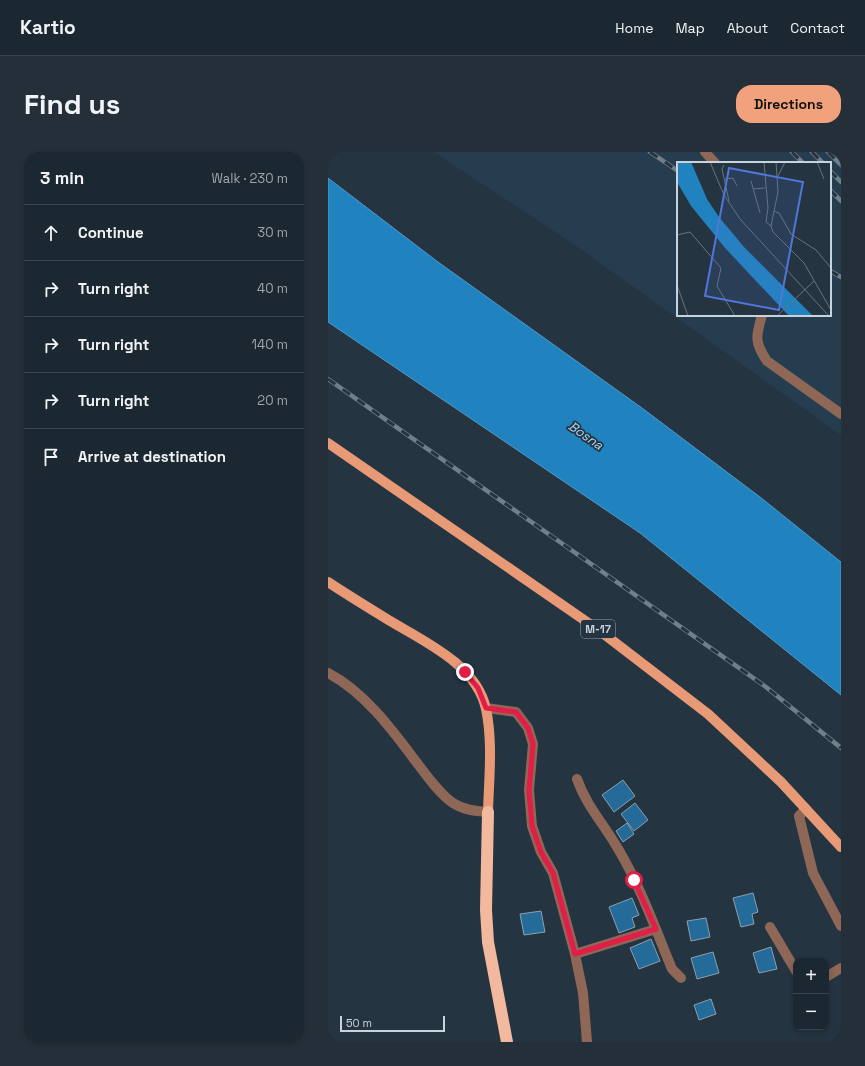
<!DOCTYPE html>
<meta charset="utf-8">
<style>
:root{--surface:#1b2731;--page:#242f39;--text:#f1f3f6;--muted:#a0a5ab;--line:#39444d;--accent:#f1a17c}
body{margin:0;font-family:"Space Grotesk",sans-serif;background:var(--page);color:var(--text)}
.controls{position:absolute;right:12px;bottom:12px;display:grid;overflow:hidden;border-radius:8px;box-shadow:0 2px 6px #0003}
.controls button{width:36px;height:36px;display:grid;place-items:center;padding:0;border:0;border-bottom:1px solid var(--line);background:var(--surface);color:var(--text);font:20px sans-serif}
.scale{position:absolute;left:12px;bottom:10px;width:105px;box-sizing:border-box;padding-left:4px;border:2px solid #c9d3db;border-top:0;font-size:11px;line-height:14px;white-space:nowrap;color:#c9d3db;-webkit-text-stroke:3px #243441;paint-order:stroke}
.stop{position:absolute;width:12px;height:12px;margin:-9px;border:3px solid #e11d48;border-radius:50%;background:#fff}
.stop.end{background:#e11d48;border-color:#fff;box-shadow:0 1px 4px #0008}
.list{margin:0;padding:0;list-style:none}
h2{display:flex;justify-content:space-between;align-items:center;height:52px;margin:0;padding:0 16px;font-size:17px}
h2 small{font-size:13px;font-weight:400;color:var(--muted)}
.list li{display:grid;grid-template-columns:26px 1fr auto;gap:12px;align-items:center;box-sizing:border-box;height:56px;padding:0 16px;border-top:1px solid var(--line)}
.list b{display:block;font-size:15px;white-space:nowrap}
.list em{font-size:13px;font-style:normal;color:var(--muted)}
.icon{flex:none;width:22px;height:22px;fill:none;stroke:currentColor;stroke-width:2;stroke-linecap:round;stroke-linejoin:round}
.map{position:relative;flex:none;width:513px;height:890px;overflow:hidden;border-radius:16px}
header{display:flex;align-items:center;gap:24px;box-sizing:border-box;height:56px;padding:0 20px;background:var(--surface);border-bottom:1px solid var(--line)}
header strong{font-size:19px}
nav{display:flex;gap:22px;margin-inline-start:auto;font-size:14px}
.intro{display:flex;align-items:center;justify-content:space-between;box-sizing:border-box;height:96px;padding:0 24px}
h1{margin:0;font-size:28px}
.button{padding:10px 18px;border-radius:16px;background:var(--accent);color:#111;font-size:14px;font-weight:700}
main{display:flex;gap:24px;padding:0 24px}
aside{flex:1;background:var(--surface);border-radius:16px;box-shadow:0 2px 6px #0003}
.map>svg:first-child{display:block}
.built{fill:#263d4f;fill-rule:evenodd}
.water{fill:#2082be;stroke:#539ac7}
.building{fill:#256b9a;stroke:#8c9faf}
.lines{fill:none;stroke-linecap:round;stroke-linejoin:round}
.minor{stroke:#8e6756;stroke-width:10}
.major{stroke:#e89975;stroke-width:10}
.highway{stroke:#f2b99f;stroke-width:12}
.rail-casing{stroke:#727f89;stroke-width:4.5}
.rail{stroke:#243441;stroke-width:3;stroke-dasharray:9;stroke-linecap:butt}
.route{stroke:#e11d48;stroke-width:5}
.labels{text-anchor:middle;stroke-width:3.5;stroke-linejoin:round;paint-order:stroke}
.shield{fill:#243441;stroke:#98a3ad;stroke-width:1}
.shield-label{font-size:11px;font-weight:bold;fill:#c9d3db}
.water-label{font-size:13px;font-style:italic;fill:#aad3f3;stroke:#243441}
.inset-road{fill:none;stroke:#66747f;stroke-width:1}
.view{fill:#5176d9;fill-opacity:0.15;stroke:#5176d9;stroke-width:2}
.inset-edge{fill:none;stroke:#c9d3db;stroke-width:2}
</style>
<header>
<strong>Kartio</strong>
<nav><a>Home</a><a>Map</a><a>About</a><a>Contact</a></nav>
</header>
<div class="intro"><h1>Find us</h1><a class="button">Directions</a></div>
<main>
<aside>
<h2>3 min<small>Walk · 230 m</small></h2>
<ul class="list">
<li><svg class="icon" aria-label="ahead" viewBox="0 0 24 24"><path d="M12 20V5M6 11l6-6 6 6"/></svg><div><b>Continue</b></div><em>30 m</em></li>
<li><svg class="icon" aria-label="right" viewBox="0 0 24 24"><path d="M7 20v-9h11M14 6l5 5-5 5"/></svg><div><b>Turn right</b></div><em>40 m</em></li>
<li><svg class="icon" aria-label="right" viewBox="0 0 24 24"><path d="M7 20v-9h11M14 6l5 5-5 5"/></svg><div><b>Turn right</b></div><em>140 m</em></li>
<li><svg class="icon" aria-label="right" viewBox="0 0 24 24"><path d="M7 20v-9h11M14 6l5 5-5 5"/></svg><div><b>Turn right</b></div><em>20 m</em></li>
<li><svg class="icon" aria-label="arrive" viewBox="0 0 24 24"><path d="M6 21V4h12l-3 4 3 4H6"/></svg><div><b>Arrive at destination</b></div></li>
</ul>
</aside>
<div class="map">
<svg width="513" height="890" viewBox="0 0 513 890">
<rect width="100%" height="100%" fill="#243441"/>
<path class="built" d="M106,0H513V283L247,93ZM350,11H502V163H350Z"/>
<path class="water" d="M0,26L110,110L314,256L432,345L513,410V543L312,381L0,170Z"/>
<path class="building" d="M295,628L307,644L286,660L274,643Z
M307,651L320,668L306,679L293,662Z
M299,671L306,682L295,690L288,679Z
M425,741L430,760L424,762L426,772L413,775L405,746Z
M304,746L311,763L304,766L307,775L291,781L281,755Z
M213,759L217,780L196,783L192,762Z
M378,766L382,785L363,789L359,769Z
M323,787L332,809L311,817L302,796Z
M443,795L449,817L431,821L425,801Z
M385,800L391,821L369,827L363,806Z
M383,847L388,862L371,868L366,853Z"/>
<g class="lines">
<path class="minor" d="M377,0L387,11
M434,163C428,184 426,190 439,209L513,262
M0,521C35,539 63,576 86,607C96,620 111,642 125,651C136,658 147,659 160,660
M158,556L188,560L200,576L205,592L201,638L204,674L213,700L225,721L247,802L255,841L259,890
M249,627C258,653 275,671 289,695C312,733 327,776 344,817L353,826
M478,657L471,664L485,721L513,774
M442,775L468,819
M247,802L328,777
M498,825L513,816"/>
<path class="major" d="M0,291L272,479L380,562L453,630L513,695
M0,430C18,442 36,453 54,464C90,487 148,510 158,557C165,590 161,626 160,660"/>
<path class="highway" d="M160,660L158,758L160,790L179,890"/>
<g class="rail-casing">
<path id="rail" d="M322,0L350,19
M464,0L475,11
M484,0L495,11
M500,0L513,13
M502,19L513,30
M502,38L513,49
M502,119L513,125
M0,227L438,535L513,596"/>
</g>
<use href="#rail" class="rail"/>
</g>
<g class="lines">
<path class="route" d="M137,520L150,536L158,556L188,560L200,576L205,592L201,638L204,674L213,700L225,721L247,802L328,777L306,728"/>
</g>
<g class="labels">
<rect class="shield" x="253" y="468" width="34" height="18" rx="3"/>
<g class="shield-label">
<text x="270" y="481">M-17</text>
</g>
<g class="water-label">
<text transform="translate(258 283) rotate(35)" y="5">Bosna</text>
</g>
</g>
<g transform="translate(349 10)">
<rect width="154" height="154" fill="#243441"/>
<path d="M0,0H14L30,37L42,55L67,85L136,154H112L49,87L14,44L0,20Z" fill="#2082be"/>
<path class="inset-road" d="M33,0L47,33L63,57L152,154M87,0L91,46L89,60L94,64M140,0L147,17M47,3L45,7L52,39M101,14L108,0M48,17L56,16L60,24M74,19L83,51M76,27L88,26M97,49L102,51L114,72L139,88L154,106M97,49L94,64L96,70L127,101L154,148M97,49L101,30L99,0M0,73L13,70L44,106L40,124L58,154M0,123L11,154M100,154L137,119"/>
<path class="view" d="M52,6L126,20L102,148L28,134Z"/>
<rect width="154" height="154" class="inset-edge"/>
</g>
</svg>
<div class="controls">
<button>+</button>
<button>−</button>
</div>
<div class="scale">50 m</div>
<div class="stop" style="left:306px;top:728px"></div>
<div class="stop end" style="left:137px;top:520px"></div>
</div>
</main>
